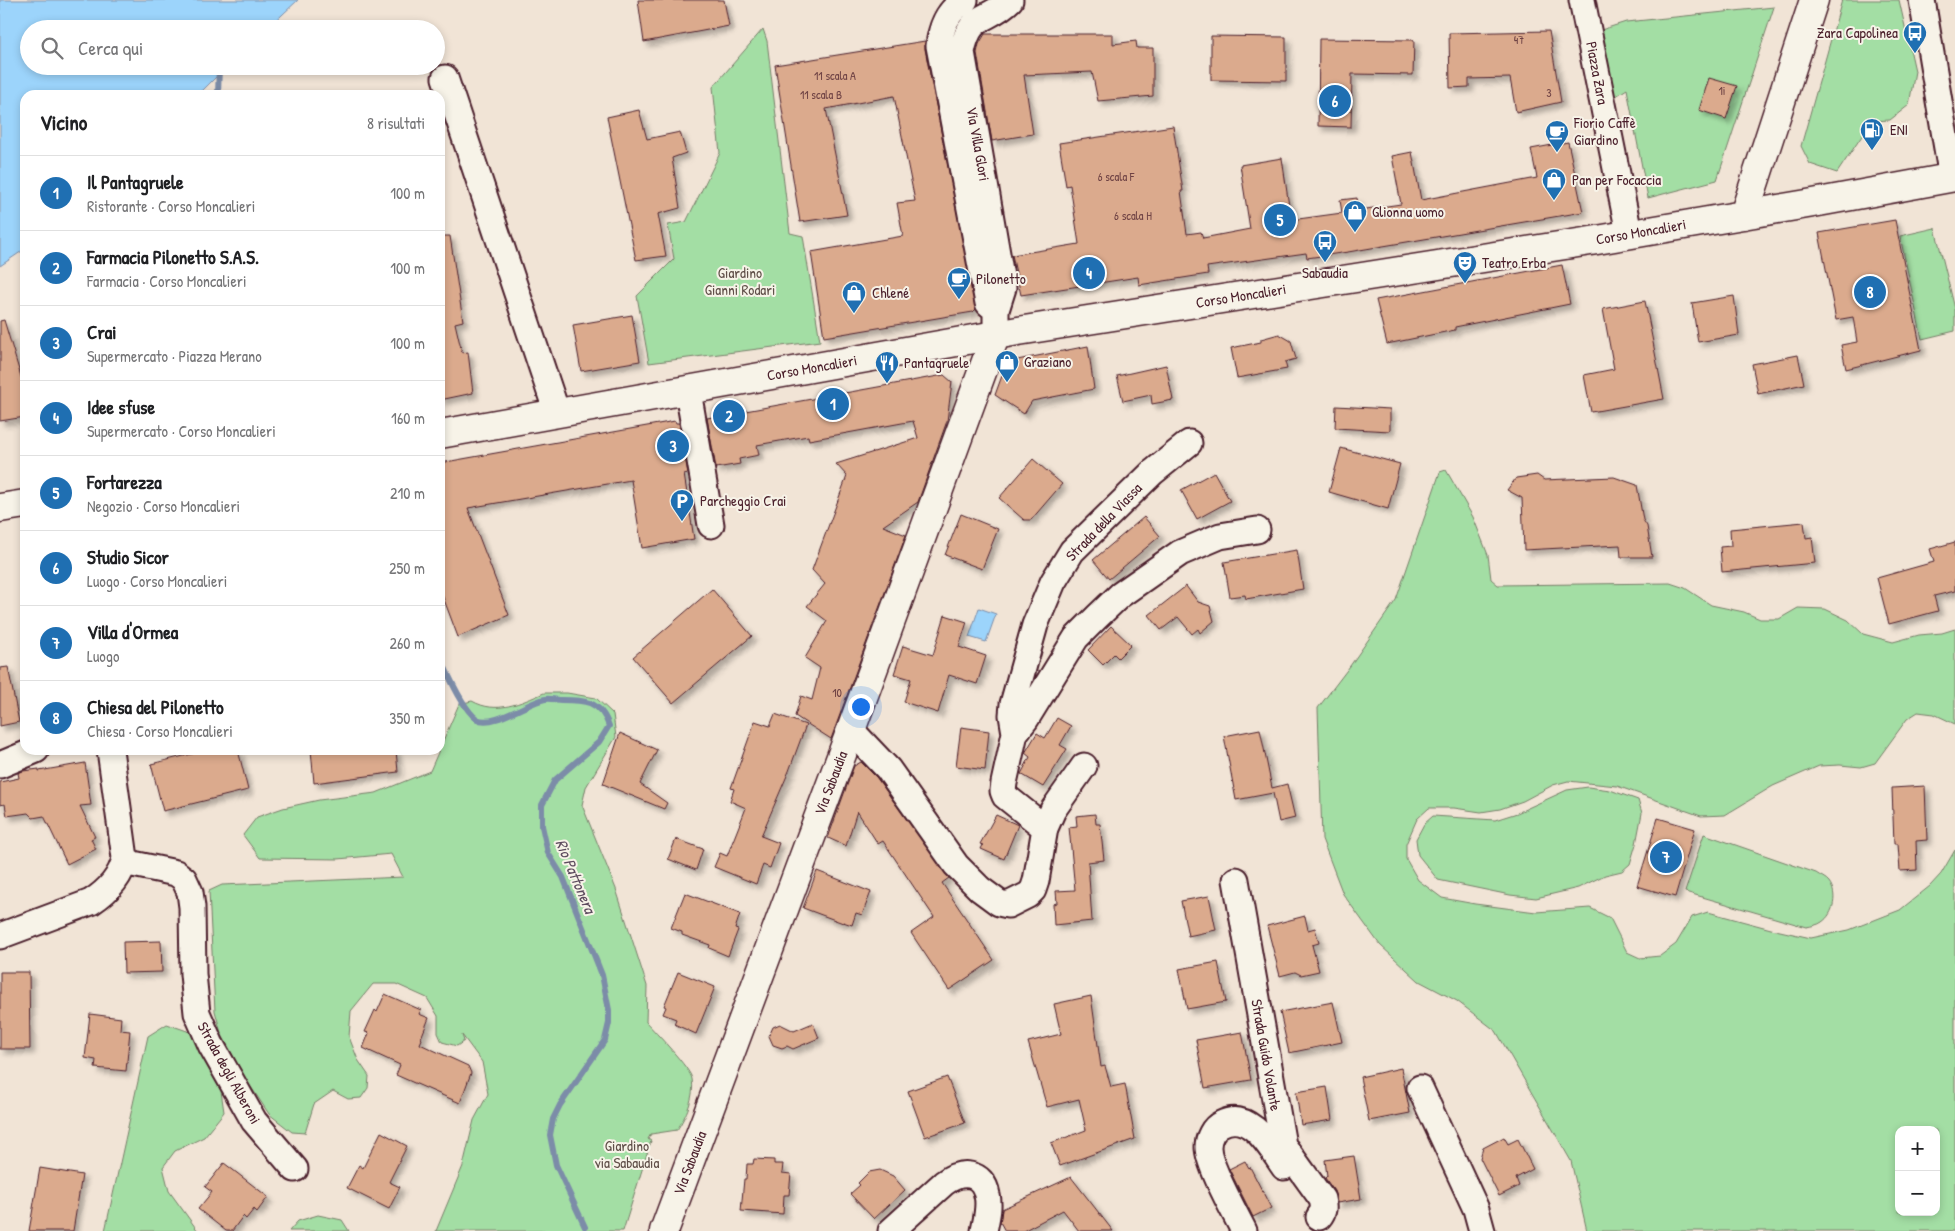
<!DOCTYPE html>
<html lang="it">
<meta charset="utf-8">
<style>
:root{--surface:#fff;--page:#f2f2f2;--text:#202124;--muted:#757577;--line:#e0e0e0;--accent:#1f6fb2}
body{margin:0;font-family:"Patrick Hand",sans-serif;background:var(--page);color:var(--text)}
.controls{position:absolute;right:15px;bottom:15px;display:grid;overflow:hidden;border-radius:10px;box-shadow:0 2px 8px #0003}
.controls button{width:45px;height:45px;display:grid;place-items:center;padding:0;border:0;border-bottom:1px solid var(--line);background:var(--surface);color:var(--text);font:25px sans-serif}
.you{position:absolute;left:860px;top:706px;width:18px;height:18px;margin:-12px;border:4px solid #fff;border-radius:50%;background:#1a73e8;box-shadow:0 0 0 8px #1a73e833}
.badge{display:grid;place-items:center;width:32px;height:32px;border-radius:50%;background:var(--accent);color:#fff;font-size:16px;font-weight:700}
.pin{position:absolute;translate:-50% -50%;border:2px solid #fff;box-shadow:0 1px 5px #0006}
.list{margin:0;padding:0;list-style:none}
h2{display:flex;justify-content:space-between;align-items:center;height:65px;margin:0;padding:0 20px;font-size:21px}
h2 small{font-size:16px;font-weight:400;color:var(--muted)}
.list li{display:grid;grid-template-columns:32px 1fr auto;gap:15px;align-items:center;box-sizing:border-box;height:75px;padding:0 20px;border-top:1px solid var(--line)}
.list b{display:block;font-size:19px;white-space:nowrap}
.list p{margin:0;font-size:16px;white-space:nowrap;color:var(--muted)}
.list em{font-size:16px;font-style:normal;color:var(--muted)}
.icon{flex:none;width:28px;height:28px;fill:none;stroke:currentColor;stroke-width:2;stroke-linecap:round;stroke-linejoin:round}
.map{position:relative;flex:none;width:1955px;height:1231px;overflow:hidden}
.search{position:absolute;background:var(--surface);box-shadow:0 2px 8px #0003;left:20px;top:20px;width:425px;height:55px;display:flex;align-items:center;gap:12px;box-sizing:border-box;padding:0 18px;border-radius:28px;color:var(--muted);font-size:19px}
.panel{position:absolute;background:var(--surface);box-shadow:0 2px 8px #0003;left:20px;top:90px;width:425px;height:665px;border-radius:15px}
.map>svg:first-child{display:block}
.green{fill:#a3dea4;stroke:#767e68;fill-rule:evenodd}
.water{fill:#9cd4fb;stroke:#7b8ca8}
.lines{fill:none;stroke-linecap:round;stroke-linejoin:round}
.stream{stroke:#7b8ca8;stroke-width:6}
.building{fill:#dbaa8d;stroke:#4a1f2b;filter:url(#shadow)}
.minor-casing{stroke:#4a1f2b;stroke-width:29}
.tertiary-casing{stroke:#4a1f2b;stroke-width:31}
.secondary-casing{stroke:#4a1f2b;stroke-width:31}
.minor{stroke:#f7f3e8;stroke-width:25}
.tertiary{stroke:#f7f3e8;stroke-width:28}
.secondary{stroke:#f7f3e8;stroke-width:28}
.labels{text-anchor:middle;stroke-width:4;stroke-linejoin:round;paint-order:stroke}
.number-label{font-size:12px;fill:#6e4244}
.poi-label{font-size:15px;fill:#4a1f2b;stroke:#f7f3e8;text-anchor:start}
.street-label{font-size:15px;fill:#4a1f2b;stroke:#f7f3e8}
.park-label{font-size:15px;fill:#604f49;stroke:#f7f3e8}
.water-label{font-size:16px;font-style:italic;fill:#5e4c5f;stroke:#f7f3e8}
</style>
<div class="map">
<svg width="1955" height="1231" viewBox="0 0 1955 1231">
<defs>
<filter id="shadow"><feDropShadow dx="4.5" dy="4.5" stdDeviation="2.5" flood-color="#0004"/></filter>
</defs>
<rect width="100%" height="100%" fill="#f1e4d6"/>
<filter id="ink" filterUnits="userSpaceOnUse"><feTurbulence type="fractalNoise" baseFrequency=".02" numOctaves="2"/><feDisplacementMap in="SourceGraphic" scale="10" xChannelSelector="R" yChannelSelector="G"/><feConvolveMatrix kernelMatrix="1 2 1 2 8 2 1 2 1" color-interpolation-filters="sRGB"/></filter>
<g filter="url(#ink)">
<path class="green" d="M1842,0H1899L1915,71L1909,105L1890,120L1872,121L1837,173L1810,164L1801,146Z
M1774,7L1717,180L1648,198L1627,89L1613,98L1601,30L1626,22Z
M763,29L767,41L790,233L803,236L820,341L649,363L637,296L674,259L668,225L686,222L720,153L713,87Z
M1935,228L1955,309V331L1922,339L1900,236Z
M1446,470L1473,517L1488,555L1491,579L1498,585L1670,583L1685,588L1711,605L1744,612L1760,619H1779L1798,608L1825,609L1848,620L1863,634L1893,642L1919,635L1942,633L1955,629V724L1934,714L1918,712L1907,719L1875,763L1861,767L1840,765L1819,766L1773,786L1725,815L1701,816L1617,786L1568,781L1553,785L1523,801L1500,809L1481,812L1454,808H1429L1417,819L1406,844V859L1418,880L1442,898L1475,904L1536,912L1590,908L1610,918L1627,952L1640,958L1660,956L1676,944L1692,917L1708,912L1771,929L1811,938L1849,930L1900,910L1930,886L1941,874L1955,850V1231H1587L1571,1161L1496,1031L1457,1001L1419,981L1380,945L1343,894L1322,839L1318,708L1350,666L1396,600L1437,481L1440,472ZM1899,1130H1936V1212H1899Z
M544,693H567L596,698L613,714L616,737L586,787L582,805L616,889L647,986L646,1022C655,1032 691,1069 692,1079C695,1097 686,1116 677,1130L651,1134L648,1139L651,1141L623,1231H436L463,1166L474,1120L488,1094L482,1062L462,1035L464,1041L457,1046L442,1042L438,1033V1016L427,998L396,984H373L351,1011L349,1037L358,1060L369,1076L368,1088L361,1098L348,1099L333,1091L314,1104L305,1133L292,1132L269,1114L243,1075L221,1033L215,1011L209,891L222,885L403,877L391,854L338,859L260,858L243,835L257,817L283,808L319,800L376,793L430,771L459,704L472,701C497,715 520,703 544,693Z
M1588,787L1610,790L1638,800L1642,813L1636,844L1630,864L1622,871L1605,875L1578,888L1536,898L1510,895L1438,880L1418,855L1416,839L1424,824L1433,816L1495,820L1517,813L1567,790Z
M1704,834L1816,873C1820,876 1826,878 1829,882C1838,894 1834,914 1822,922C1818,925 1812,926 1806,927L1685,892Z
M167,1024L193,1033L221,1091L224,1112L204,1137L175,1151L163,1167L169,1191L198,1231H105L148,1036Z
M318,1215L342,1220L349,1231H289L298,1221Z"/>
<path class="water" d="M0,0H298L267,29H29V66H227L198,95H25V249L0,266Z
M979,608L996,614L986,642L969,637Z"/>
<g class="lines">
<path class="stream" d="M218,95L219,66
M440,657C447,672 463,710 477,719C493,728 528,702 545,699C550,698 556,700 561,700C584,700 600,700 609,726L599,742L555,780L542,805V826L548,853L563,877L602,975L609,1010V1023L605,1040L560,1105L553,1119L550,1135L556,1165L585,1227"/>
</g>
<path class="building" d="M638,0H724L729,26L644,42Z
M1549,31L1561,102L1516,112L1510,78L1469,79V87L1450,88L1449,33Z
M985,34H1113V44L1136,41L1137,48H1153V96L1098,101L1092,72L1024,75L1033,134L992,141L977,53L979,44Z
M1211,36L1286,37V81L1211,80Z
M1319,39L1414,40L1413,75L1352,74L1351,127L1318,126Z
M925,41V49L976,309L973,312L824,337L811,252L903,236L897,203L915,201L894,96L826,109L847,215L800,222L775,65Z
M1709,78L1737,86L1726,119L1699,110Z
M639,110L647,139L680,132L686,153L672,158L680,208L658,214L666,256L636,260L607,117Z
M1173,126L1183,191H1181L1187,234L1201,232L1203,238L1250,229L1240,165L1282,158L1291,220L1342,213L1340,200L1357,198L1359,210L1401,204L1392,156L1412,152L1421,200L1537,178L1531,149L1568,142L1583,212L1348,252L1307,258L1306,253L1207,267L1208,274L1139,285L1138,277L1021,295L1012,255L1079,244L1070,185L1066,186L1059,143Z
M1895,220L1921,350L1846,369L1841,345L1857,342L1853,317L1836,320L1819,233Z
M440,236H450L463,321L455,323L462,353L468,352L473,393L440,400Z
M1562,265L1570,304L1455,327V330L1387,344L1376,300Z
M1734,296L1739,335L1698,342L1692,303Z
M1645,301L1664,399L1591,412L1584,375L1614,369L1603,309Z
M632,315L640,361L581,371L573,325Z
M4,320L25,390V417L0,421V321Z
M1279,334L1291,341L1296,359L1285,362L1287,369L1237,378L1231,348L1261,342V339Z
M1088,346L1094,389L1032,401L1024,414L995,395L1007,362Z
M1798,355L1804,384L1758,394L1752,364Z
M1166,365L1173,400L1152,404L1151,395L1123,401L1117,376Z
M944,375L952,382L947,421L918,502L883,526L906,535L831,739L795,716L801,696L812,700L820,668L805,658L827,621L807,606L825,584L812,570L847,476L836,464L918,438L913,421L809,440L808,436L757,445L759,455L739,459L740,464L716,468L707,418Z
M1336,406L1390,409V431L1335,428Z
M675,421L676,423H679L688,473L684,474L694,539L642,548L631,480L468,508L509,615L458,637L440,589V463Z
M1341,448L1400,464L1388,509L1329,492Z
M1033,459L1062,484L1031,520H1024L999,498Z
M1214,472L1230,501L1197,519L1181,490Z
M1537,475L1544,480L1614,477L1637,485L1643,520L1647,526L1652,557H1621L1620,545L1524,550L1522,498L1507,490L1516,478Z
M961,514L998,529L982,569L945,555Z
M1144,517L1160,536L1109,579L1093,560Z
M1804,522L1806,538L1812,537L1815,563L1722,572L1720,547L1731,546L1730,529Z
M1955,542V591L1934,596L1938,611L1889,624L1877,578L1934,562L1930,549Z
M1297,550L1303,589L1246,599L1245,595L1230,597L1224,562Z
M1186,586L1198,602L1210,606L1214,621L1200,633L1198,629L1192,634L1178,617L1161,630L1149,615Z
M712,589L752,636L673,703L633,657Z
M945,615L967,622L959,647L986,656L977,684L949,675L938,713L904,702L911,679L894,674L903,646L933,655Z
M1111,626L1131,645L1118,658L1114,654L1103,665L1088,650Z
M8,667L19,722L0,726V668Z
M775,714L806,725L789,771L761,836L779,843L770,868L763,865L756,884L714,867L720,853L727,856L746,808L730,801L734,789L731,788L755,721L770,726Z
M1057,718L1071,726L1060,745L1067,749L1043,787L1021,774L1030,757L1025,753L1037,733L1045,738Z
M961,727L989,731L985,770L956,766Z
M1260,729L1272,788L1287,784L1295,818L1279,822L1273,793L1236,800L1224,736Z
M620,733L657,750L640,784L667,803L664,809L603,784Z
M208,750H238L248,790L163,811L151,764Z
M311,750H396L398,772L314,783Z
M861,762L877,778L949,878L942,883L994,960L949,990L911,933L934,917L883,841L878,844L857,811L846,846L828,838L854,766Z
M85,763L91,805L80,806L95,837L91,839L96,849L67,864L44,816L33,818L28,813L7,816L5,804L0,805V782L19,778L18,773L23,771L39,769V771Z
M1925,786L1927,840L1916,841L1917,870L1900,871L1898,844H1894L1892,788Z
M1095,814L1096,824H1100L1104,860L1088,862L1092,921L1054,925L1053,904L1057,903L1056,891L1075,890L1069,827L1077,826L1076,816Z
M996,815L1018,825L1004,859L981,849L983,845L980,844Z
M1658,818L1695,829L1675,897L1637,886Z
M676,839L703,849L696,870L668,859Z
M817,871L871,892L862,915L856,913L852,925L843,922V923L803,908Z
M685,893L740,914L735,929L738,930L728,956L709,948L710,945L682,935V932L671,928Z
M1209,896L1216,930L1188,936L1181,901Z
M1305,916L1308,930L1315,928L1319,943L1312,945L1319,971L1301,975L1295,972L1280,976L1267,926Z
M161,941L162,972L124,973L123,942Z
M1218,962L1226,1002L1187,1009L1179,969Z
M0,972H29L30,1049H0Z
M678,972L715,987L696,1034L674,1024L676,1019L663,1014L666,1007L664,1006Z
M385,994L421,1010L419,1014L429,1018L421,1038L422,1039L420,1044L468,1066L471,1073L460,1103L396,1075L400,1065L363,1048L369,1033L365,1032L375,1010L377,1012Z
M1091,996L1101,1067L1105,1066L1111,1087L1125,1084L1135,1139L1060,1166L1051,1143L1086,1130L1079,1099L1047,1107L1028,1042L1061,1034L1054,1004Z
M1333,1002L1342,1042L1289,1053L1280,1012Z
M90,1014L121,1018L120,1030L130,1031L126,1071L95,1068L96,1060L85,1058Z
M813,1023L819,1038L793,1049L787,1046L782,1048L773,1045L769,1036L773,1027L780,1024L794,1031Z
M1242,1032L1251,1080L1205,1088L1196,1040Z
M1401,1068L1410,1113L1369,1121L1360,1077Z
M947,1077L965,1123L925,1137L908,1091Z
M1327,1087L1332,1120L1301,1125L1296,1092Z
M381,1132L407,1146L389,1182L400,1187L389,1209L347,1188L359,1165L363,1168Z
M1504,1137L1508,1144L1518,1139L1533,1169L1516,1178L1519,1186L1499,1196L1480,1158L1483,1148Z
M1354,1156L1361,1199L1337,1203L1334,1191L1325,1178L1327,1176L1325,1160Z
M754,1159L774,1160V1164H783L782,1173L791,1174L789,1195H784L783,1214L741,1211L744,1179H746L747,1164H753Z
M1245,1161L1249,1168L1250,1167L1271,1208L1253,1217L1229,1169Z
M224,1163L268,1197L257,1212L254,1209L246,1219L243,1216L232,1231H226L198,1209L212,1192L205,1187Z
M40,1168L82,1175L73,1231H29Z
M880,1170L893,1176L905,1190L874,1219L850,1194L860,1185L858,1183L869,1172Z
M1071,1177L1113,1231H1079L1063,1210L1023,1231H1005L1000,1222L1002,1209Z"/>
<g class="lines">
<g class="minor-casing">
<path id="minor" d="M965,0C947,11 941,27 939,46L988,303L996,310
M1582,0L1629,233
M1922,0L1952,178
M445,78L557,413
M996,334V310L1003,288L962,52C970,11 987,23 1010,0
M688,391L711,525
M851,730L888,769L956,865L980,889L999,903L1008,905L1028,895L1033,890L1036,881L1045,828L1053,810L1084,766
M1015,733L1012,715L1013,704L1035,625L1053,582L1072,551L1152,473L1189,443
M0,765L36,750
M1045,828L1005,796L1003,791L1004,783L1015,733L1026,719L1076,638L1097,617L1120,595L1180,553L1220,536L1257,530
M125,858L133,864L176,873L184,879L190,892L192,907L193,974L197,1013L211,1045L254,1121L295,1169
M1236,880L1283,1145L1322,1199C1324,1207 1324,1211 1319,1217
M0,936L91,902C108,891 121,878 125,858L110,750
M1420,1088L1476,1209L1482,1231
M891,1231L944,1183C961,1170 983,1171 987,1195C990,1207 986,1220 984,1231
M1244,1231C1235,1213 1208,1165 1208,1147C1208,1138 1213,1128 1221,1124C1250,1109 1270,1147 1284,1167"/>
</g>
<g class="tertiary-casing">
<path id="tertiary" d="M664,1231L851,730L996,334"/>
</g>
<g class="secondary-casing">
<path id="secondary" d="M1744,215L1814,0
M440,434L1018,331L1597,240L1813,203L1955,177
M0,508L25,504"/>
</g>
<use href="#minor" class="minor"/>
<use href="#tertiary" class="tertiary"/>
<use href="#secondary" class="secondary"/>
</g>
</g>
<defs>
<g id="bus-pin" transform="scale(1.25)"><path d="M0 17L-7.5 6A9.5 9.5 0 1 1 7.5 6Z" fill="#1f6fb2" stroke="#f7f3e8"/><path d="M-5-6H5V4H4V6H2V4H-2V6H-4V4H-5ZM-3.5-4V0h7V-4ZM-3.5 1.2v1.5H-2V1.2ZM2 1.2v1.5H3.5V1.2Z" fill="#fff"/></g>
<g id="fuel-pin" transform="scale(1.25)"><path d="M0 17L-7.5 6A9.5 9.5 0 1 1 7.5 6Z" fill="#1f6fb2" stroke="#f7f3e8"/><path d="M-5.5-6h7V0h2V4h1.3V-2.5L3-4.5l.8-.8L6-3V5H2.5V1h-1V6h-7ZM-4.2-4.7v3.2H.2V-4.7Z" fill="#fff"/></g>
<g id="cafe-pin" transform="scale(1.25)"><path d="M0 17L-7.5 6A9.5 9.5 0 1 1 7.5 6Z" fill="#1f6fb2" stroke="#f7f3e8"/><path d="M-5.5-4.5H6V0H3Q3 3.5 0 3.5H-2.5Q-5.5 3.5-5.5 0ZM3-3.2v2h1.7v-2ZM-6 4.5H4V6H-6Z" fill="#fff"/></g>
<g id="shop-pin" transform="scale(1.25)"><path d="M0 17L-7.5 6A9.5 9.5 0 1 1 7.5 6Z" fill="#1f6fb2" stroke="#f7f3e8"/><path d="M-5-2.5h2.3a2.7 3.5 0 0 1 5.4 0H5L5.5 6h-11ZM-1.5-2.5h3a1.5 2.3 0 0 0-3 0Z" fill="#fff"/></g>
<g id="theatre-pin" transform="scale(1.25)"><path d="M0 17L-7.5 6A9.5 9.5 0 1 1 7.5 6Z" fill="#1f6fb2" stroke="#f7f3e8"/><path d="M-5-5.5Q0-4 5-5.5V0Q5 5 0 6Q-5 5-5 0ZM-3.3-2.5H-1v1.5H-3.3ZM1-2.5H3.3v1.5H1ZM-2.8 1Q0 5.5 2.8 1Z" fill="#fff"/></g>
<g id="restaurant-pin" transform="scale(1.25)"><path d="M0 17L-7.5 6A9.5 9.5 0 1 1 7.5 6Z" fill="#1f6fb2" stroke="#f7f3e8"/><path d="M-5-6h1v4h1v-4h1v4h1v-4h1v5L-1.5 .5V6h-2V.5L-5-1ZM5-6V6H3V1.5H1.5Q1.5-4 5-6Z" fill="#fff"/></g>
<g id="parking-pin" transform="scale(1.25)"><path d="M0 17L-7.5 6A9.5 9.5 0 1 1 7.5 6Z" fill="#1f6fb2" stroke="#f7f3e8"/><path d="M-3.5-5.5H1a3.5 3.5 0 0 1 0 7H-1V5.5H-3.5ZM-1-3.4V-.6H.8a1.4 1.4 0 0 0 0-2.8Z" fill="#fff"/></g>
</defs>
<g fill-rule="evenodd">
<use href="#bus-pin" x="1915" y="33"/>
<use href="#fuel-pin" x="1872" y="130"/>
<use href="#cafe-pin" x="1557" y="132"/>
<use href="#shop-pin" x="1554" y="180"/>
<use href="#shop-pin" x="1355" y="212"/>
<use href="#bus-pin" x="1325" y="242"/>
<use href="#theatre-pin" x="1465" y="263"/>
<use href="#cafe-pin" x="959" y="279"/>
<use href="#shop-pin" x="854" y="293"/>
<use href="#shop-pin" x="1007" y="362"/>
<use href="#restaurant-pin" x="887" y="363"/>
<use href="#parking-pin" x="682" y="501"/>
</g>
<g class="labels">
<g class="number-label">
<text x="1519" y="44">47</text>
<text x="835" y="80">11 scala A</text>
<text x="1722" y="95">1i</text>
<text x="1549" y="97">3</text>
<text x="821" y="99">11 scala B</text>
<text x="1116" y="181">6 scala F</text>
<text x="1133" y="220">6 scala H</text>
<text x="837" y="697">10</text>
</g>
<g class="poi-label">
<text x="1898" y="38" text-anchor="end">Zara Capolinea</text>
<text x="1574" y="128">Fiorio Caffè<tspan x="1574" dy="17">Giardino</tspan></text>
<text x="1890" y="135">ENI</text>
<text x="1572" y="185">Pan per Focaccia</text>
<text x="1372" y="217">Glionna uomo</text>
<text x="1482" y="268">Teatro Erba</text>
<text x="1325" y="278" text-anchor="middle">Sabaudia</text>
<text x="976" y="284">Pilonetto</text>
<text x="872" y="298">Chlené</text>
<text x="1024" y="367">Graziano</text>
<text x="904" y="368">Pantagruele</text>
<text x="700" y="506">Parcheggio Crai</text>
</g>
<g class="street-label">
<text transform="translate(1597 73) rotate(79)" y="5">Piazza Zara</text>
<text transform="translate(978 144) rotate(80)" y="5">Via Villa Glori</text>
<text transform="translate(1641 232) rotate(-10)" y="5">Corso Moncalieri</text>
<text transform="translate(1241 296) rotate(-9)" y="5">Corso Moncalieri</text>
<text transform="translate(812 368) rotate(-10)" y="5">Corso Moncalieri</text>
<text transform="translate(1104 522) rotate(-46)" y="5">Strada della Viassa</text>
<text transform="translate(831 783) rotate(-69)" y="5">Via Sabaudia</text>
<text transform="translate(1266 1055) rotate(80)" y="5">Strada Guido Volante</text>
<text transform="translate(229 1073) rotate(61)" y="5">Strada degli Alberoni</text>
<text transform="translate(690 1163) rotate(-69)" y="5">Via Sabaudia</text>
</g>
<g class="park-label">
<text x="740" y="278">Giardino<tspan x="740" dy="17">Gianni Rodari</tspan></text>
<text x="627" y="1151">Giardino<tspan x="627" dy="17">via Sabaudia</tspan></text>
</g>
<g class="water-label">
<text transform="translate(576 876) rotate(67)" y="6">Rio Pattonera</text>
</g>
</g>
</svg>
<div class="controls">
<button>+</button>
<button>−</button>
</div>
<div class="you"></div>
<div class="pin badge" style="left:833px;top:404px">1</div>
<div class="pin badge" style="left:729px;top:416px">2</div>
<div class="pin badge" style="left:673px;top:446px">3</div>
<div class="pin badge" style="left:1089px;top:273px">4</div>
<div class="pin badge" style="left:1280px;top:220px">5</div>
<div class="pin badge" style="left:1335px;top:101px">6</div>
<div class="pin badge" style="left:1666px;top:857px">7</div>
<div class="pin badge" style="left:1870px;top:292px">8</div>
<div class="search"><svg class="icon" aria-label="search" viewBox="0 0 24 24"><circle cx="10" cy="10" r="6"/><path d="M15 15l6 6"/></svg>Cerca qui</div>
<section class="panel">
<h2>Vicino<small>8 risultati</small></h2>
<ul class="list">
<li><span class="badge">1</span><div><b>Il Pantagruele</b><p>Ristorante · Corso Moncalieri</p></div><em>100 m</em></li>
<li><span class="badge">2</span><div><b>Farmacia Pilonetto S.A.S.</b><p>Farmacia · Corso Moncalieri</p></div><em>100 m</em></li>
<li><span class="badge">3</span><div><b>Crai</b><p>Supermercato · Piazza Merano</p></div><em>100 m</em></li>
<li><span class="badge">4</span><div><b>Idee sfuse</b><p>Supermercato · Corso Moncalieri</p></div><em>160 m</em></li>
<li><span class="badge">5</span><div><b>Fortarezza</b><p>Negozio · Corso Moncalieri</p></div><em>210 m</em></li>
<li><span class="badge">6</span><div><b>Studio Sicor</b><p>Luogo · Corso Moncalieri</p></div><em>250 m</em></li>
<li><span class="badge">7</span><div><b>Villa d'Ormea</b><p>Luogo</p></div><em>260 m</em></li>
<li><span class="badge">8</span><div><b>Chiesa del Pilonetto</b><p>Chiesa · Corso Moncalieri</p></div><em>350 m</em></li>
</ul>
</section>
</div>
